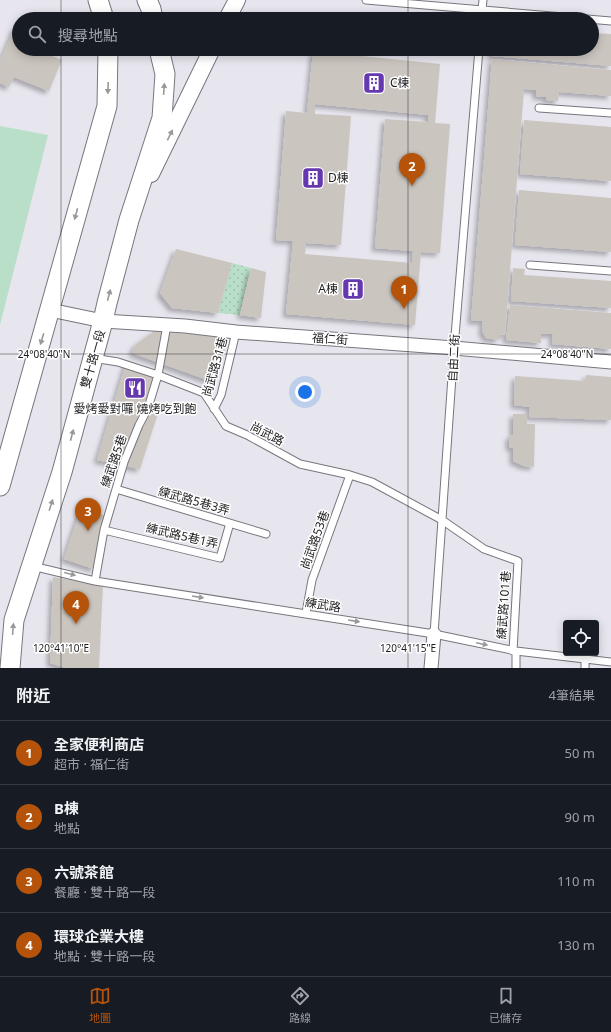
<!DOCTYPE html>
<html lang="zh-TW">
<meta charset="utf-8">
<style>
:root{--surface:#171b24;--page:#242831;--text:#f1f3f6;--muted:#9ea1a6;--line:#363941;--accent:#b45309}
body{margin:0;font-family:"Noto Sans","Noto Sans TC",sans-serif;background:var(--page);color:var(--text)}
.controls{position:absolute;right:12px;bottom:12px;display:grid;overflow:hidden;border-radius:4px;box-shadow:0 2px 10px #0003}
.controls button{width:36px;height:36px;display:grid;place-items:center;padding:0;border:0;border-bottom:1px solid var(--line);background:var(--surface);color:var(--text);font:20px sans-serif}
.you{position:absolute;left:305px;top:392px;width:14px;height:14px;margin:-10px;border:3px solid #fff;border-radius:50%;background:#1a73e8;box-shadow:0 0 0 6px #1a73e833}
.badge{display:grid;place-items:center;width:26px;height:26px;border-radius:50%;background:var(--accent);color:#fff;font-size:13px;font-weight:700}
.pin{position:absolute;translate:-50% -33px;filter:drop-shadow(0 1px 2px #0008)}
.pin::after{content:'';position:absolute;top:21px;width:14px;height:12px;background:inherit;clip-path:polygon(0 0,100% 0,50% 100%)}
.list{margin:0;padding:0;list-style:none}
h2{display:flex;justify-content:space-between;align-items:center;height:52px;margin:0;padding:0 16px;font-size:17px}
h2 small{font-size:13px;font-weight:400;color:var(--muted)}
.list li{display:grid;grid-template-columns:26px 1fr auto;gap:12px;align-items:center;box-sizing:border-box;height:64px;padding:0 16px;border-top:1px solid var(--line)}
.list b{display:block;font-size:15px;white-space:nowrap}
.list p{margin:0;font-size:13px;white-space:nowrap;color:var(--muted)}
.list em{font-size:13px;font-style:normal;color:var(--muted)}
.icon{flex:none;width:22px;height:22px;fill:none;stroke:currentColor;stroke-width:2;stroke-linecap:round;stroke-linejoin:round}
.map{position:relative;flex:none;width:611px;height:668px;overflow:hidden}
.search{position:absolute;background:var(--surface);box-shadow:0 2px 10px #0003;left:12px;right:12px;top:12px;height:44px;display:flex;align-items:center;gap:10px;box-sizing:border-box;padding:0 14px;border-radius:22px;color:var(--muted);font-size:15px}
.sheet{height:308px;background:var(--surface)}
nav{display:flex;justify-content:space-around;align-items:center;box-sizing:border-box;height:56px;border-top:1px solid var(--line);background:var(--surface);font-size:11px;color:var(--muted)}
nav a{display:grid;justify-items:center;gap:2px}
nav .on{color:var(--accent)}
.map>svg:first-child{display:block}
.grass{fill:url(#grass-dots)}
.park{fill:#badfc8}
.building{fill:#cbc5bf;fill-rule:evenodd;filter:url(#shadow)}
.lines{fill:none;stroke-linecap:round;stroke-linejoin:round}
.service-casing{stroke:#78767d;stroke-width:9}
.minor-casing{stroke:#78767d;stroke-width:15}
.tertiary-casing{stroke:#78767d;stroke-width:18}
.secondary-casing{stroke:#78767d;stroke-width:21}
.service{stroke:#fff;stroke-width:7}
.minor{stroke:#fff;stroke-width:13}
.tertiary{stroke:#fff;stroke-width:16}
.secondary{stroke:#fff;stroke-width:19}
.oneway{fill:#99999a}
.ticks{fill:none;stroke:#1d1d1f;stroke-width:1;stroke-opacity:0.45}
.labels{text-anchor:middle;stroke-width:3;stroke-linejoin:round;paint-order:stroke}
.poi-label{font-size:12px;fill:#1d1d1f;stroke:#fff;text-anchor:start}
.street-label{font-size:12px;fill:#1d1d1f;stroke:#fff}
.ticks-label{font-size:10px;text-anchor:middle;fill:#1d1d1f;stroke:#fff;stroke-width:3;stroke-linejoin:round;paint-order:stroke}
</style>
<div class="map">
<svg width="611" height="668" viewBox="0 0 611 668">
<defs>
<pattern id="grass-dots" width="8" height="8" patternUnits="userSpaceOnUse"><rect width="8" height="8" fill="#badfc8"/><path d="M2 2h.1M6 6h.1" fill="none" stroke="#9fbfab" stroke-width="1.8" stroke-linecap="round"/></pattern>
<filter id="shadow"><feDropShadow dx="-3.5" dy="3.5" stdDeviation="2" flood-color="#0004"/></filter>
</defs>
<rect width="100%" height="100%" fill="#e7e5ed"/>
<path class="grass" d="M232,263L251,268L240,315L218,313Z"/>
<path class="park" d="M0,126L48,135L0,325Z"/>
<path class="building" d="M15,27L19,29V49H36L62,60L49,91L14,77L9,87L0,83V62Z
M592,33L611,34V66L492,56V49H592Z
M313,51L440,64L435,123L450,124L440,253L421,252L415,325L286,314L293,241L276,240L286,111L307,113ZM315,104L428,115V122L385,119L375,248L413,251L412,263L305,254L306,243L341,245L351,116L315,114Z
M492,59L611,70V96L559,92L558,101L546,100V97L536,96V90L524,89L505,335L499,334V340L486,338L482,331L483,321H471Z
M524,120L611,127V181L520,174Z
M519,190L611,198V252L515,245Z
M176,249L232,263L218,313L172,308L160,293Z
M251,268L266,272L261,318L240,315Z
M513,268L525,269L524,275L611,281V308L511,301Z
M510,305L611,313V349L552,344L553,334H541V343L506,340Z
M154,331L229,337L213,382L132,353L135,345Z
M127,360L160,372L142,407L158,413L140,469L97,460Z
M586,375L611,377V420L529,417L530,407L514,405L515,376L585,381Z
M513,414H527V424H535L534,467L524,466L513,461V448L509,447V436L513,435Z
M80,511L110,516L94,569L64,559Z
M53,577L103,585L99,668H66L50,663Z"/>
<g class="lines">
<g class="service-casing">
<path id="service" d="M366,0L611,21
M481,19L483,0
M539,108L611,113
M530,265L611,271
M93,358L118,362L158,375L204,393L226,426L247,435L300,464L350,475L372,482L442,520L484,549L518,561L513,651
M214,409L221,395L236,332
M116,489L266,534
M104,530L220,558L230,523
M32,566L95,581L434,634L516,651L611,662
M95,581L104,530L124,462L139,425L148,408L158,375L167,325
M306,613L312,580L350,475
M434,634L454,348L479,49
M516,668V651
M585,668V659"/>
</g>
<g class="minor-casing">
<path id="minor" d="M50,310L103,321L185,326L236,332L454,348L611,362
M431,668L434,634"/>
</g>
<g class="tertiary-casing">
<path id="tertiary" d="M227,19L237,0
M151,174L212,49"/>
</g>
<g class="secondary-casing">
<path id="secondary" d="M98,0L104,19
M147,0L151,9L153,19
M0,486L107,106L108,49
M10,668L14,620L62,472L103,321L107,303L129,220L162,118L165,74L159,49"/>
</g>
<use href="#service" class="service"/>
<use href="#minor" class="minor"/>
<use href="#tertiary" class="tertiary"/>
<use href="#secondary" class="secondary"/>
</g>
<defs><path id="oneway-solid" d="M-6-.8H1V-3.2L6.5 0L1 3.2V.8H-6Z"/></defs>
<g class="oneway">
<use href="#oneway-solid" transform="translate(108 88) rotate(92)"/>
<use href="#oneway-solid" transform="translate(164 89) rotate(-86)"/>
<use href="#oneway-solid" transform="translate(170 135) rotate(-64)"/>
<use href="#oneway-solid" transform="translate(76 214) rotate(105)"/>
<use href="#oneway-solid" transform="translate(109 295) rotate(-75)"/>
<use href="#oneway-solid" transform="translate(42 339) rotate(107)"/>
<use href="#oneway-solid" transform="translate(72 435) rotate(-75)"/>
<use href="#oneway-solid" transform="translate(51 505) rotate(-72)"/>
<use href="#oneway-solid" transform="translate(70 574) rotate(14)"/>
<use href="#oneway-solid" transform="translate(198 597) rotate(9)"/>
<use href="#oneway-solid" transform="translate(354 621) rotate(9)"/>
<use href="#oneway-solid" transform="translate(13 629) rotate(-86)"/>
<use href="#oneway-solid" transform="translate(482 644) rotate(12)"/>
</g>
<path class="ticks" d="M61,0V19M408,0V19M61,49V668M408,49V668M0,354H611"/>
<defs>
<g id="building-square" transform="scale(1.15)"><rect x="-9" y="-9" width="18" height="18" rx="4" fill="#6538b0" stroke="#fff"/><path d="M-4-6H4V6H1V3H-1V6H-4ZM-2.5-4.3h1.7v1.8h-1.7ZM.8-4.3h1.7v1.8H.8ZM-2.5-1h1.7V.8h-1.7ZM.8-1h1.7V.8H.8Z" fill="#fff"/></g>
<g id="restaurant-square" transform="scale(1.15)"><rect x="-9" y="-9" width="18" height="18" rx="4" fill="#6538b0" stroke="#fff"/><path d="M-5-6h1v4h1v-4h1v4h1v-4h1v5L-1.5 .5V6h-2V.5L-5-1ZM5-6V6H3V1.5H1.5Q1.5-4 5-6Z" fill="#fff"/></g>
</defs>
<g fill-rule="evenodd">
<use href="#building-square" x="374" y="83"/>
<use href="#building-square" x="313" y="178"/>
<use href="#building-square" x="353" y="289"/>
<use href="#restaurant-square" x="135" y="388"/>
</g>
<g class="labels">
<g class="poi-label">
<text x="390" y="87">C棟</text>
<text x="328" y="182">D棟</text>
<text x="338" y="293" text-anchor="end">A棟</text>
<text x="135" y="413" text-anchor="middle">愛烤愛對囉 燒烤吃到飽</text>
</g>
<g class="street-label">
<text transform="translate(330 339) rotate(4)" y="4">福仁街</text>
<text transform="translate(454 358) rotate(-87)" y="4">自由二街</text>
<text transform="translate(93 359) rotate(-74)" y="4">雙十路一段</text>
<text transform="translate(215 367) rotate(-74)" y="4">尚武路31巷</text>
<text transform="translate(267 434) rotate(28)" y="4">尚武路</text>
<text transform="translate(114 461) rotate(-71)" y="4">練武路5巷</text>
<text transform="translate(194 501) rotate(16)" y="4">練武路5巷3弄</text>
<text transform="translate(182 536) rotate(13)" y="4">練武路5巷1弄</text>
<text transform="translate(315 540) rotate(-70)" y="4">尚武路53巷</text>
<text transform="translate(323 605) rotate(9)" y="4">練武路</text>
<text transform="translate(504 605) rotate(-86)" y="4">練武路101巷</text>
</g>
</g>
<g class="ticks-label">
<text x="44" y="358">24°08'40"N</text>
<text x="567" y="358">24°08'40"N</text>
<text x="61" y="652">120°41'10"E</text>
<text x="408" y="652">120°41'15"E</text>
</g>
</svg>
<div class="controls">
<button><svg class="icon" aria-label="locate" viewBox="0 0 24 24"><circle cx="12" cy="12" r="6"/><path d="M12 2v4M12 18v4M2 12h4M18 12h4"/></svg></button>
</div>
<div class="you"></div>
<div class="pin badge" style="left:404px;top:309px">1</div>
<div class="pin badge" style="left:412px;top:186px">2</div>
<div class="pin badge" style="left:88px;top:531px">3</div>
<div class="pin badge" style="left:76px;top:624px">4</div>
<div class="search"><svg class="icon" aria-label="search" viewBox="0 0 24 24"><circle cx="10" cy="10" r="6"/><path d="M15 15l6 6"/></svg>搜尋地點</div>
</div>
<section class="sheet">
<h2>附近<small>4筆結果</small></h2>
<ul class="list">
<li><span class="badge">1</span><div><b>全家便利商店</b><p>超市 · 福仁街</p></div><em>50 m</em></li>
<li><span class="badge">2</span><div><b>B棟</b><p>地點</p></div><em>90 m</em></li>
<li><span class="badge">3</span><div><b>六號茶館</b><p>餐廳 · 雙十路一段</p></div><em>110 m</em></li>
<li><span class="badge">4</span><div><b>環球企業大樓</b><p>地點 · 雙十路一段</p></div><em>130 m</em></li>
</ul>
</section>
<nav>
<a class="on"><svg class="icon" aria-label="map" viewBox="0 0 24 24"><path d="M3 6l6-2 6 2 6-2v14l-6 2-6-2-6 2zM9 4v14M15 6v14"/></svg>地圖</a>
<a><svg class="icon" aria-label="directions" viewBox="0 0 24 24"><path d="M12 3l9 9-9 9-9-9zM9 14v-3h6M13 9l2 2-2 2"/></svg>路線</a>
<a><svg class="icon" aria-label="saved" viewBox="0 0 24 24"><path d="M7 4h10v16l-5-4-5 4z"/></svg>已儲存</a>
</nav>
